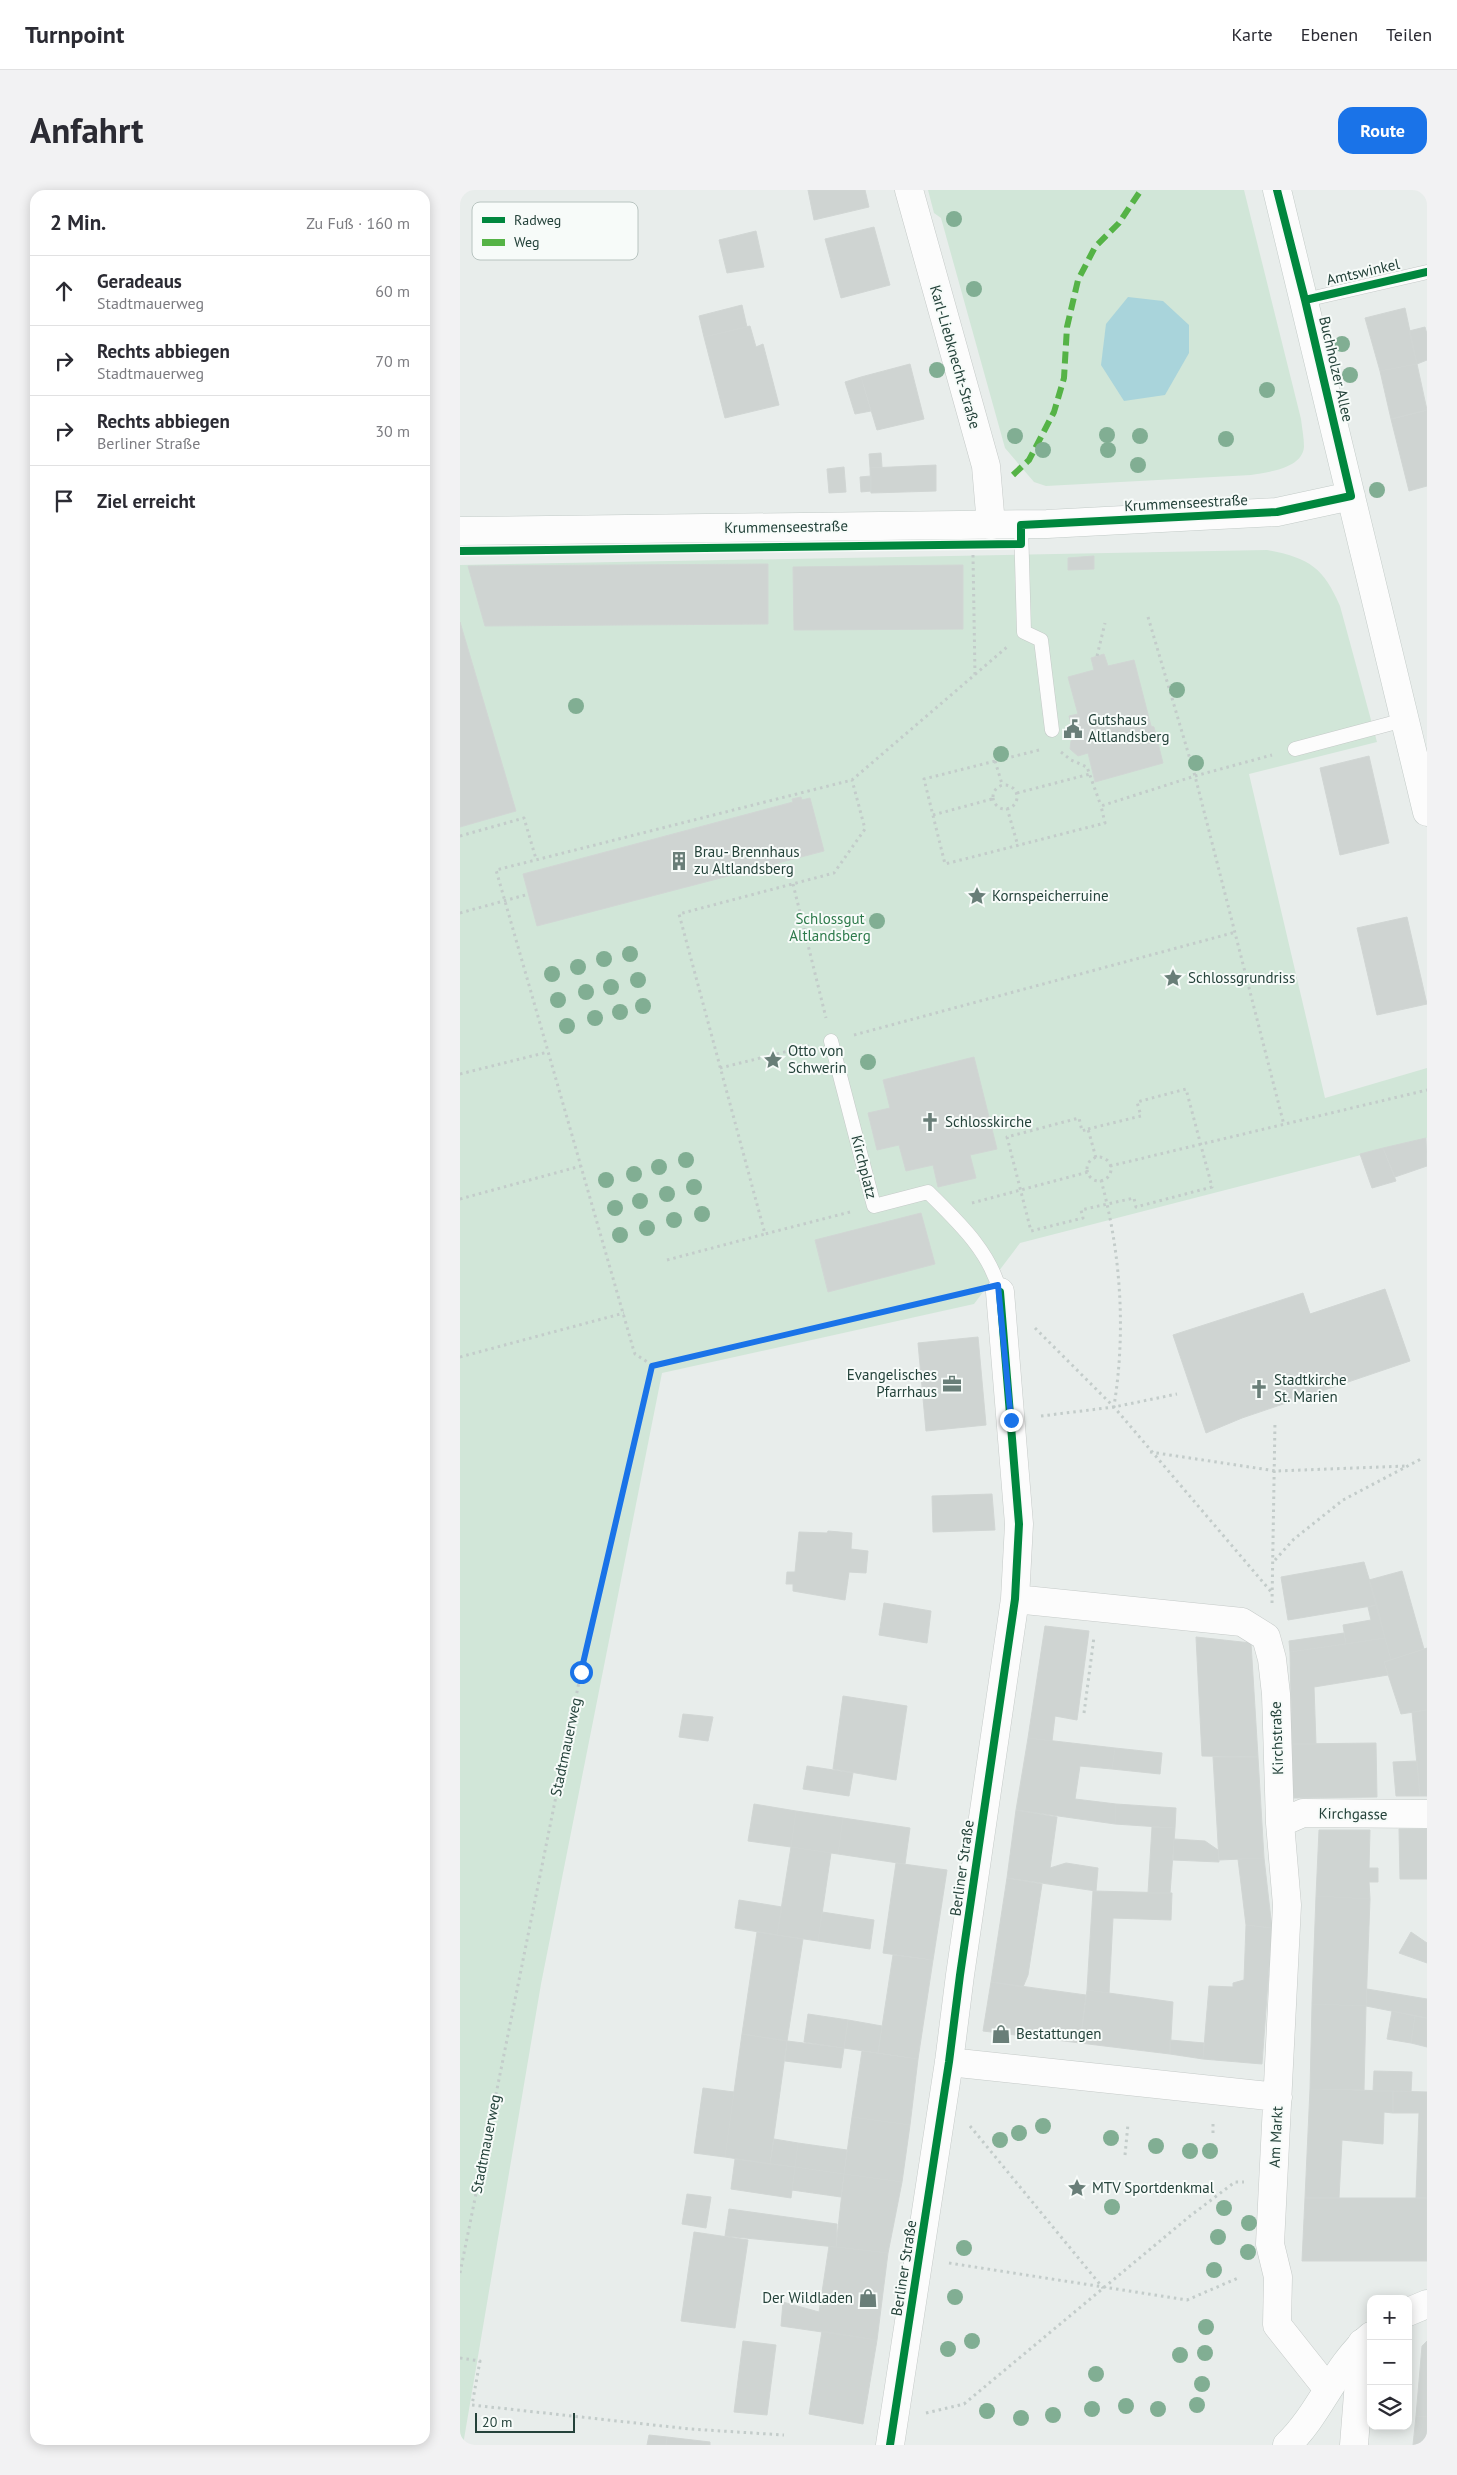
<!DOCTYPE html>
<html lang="de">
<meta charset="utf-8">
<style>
:root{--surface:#fff;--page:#f2f2f3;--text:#2b2b33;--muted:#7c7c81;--line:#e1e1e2;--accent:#1a73e8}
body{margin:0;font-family:"PT Sans",sans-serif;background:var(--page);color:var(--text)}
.controls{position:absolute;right:15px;bottom:15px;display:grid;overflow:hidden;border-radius:10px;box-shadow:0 2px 12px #0003}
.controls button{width:45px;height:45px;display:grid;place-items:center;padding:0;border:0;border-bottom:1px solid var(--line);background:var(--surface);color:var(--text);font:25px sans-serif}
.scale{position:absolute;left:15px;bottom:12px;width:100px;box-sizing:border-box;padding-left:5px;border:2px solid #24423a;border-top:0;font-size:14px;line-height:18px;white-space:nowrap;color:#24423a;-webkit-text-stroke:4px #f7fbf9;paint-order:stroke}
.stop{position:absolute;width:15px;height:15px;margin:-11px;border:4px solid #1a73e8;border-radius:50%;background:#fff}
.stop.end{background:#1a73e8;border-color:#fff;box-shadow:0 1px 5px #0008}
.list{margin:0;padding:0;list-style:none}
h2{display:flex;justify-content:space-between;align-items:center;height:65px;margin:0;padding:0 20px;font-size:21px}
h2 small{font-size:16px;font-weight:400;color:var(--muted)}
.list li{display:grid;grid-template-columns:32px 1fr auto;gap:15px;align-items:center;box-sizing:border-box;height:70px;padding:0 20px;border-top:1px solid var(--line)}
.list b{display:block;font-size:19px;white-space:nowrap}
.list p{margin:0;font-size:16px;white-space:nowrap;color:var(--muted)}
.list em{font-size:16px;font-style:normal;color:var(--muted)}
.icon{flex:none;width:28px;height:28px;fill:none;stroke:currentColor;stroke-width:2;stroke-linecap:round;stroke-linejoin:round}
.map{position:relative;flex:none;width:967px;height:2255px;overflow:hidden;border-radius:15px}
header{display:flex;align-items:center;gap:30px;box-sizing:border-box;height:70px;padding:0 25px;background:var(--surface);border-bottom:1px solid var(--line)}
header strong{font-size:24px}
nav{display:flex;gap:28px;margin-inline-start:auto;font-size:18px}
.intro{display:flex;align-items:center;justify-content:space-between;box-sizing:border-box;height:120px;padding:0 30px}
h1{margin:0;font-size:35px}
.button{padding:12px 22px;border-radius:15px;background:var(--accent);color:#fff;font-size:18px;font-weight:700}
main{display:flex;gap:30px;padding:0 30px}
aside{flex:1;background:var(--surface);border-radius:15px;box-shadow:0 2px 12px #0003}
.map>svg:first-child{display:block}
.green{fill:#d1e6d8}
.water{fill:#a9d4db}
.building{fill:#cfd4d2;stroke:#d1d6d4}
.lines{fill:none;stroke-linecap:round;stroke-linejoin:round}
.lane-casing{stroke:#c5cac8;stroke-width:15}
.street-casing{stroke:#c5cac8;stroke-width:29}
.secondary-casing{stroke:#c3cbc8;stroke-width:29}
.path{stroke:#c3ccca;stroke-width:3;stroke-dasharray:2.5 4;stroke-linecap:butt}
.lane{stroke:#fcfcfc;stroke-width:14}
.street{stroke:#fcfcfc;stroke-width:28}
.secondary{stroke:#fcfcfc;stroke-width:28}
.quiet{stroke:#55b346;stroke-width:6;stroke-dasharray:12 6;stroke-linecap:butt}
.cycleway-casing{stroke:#f7fbf9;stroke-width:11}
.cycleway{stroke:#00873e;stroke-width:8}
.tree{fill:#81ae93}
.route{stroke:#1a73e8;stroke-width:6}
.labels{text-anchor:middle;stroke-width:4;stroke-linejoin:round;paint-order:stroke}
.street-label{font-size:15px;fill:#24423a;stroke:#f7fbf9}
.poi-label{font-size:15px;fill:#24423a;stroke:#f7fbf9;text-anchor:start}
.park-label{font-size:15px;fill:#2d7a4b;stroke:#f7fbf9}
.key{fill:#f7fbf9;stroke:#b8c4c0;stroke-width:1}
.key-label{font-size:14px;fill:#24423a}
</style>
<header>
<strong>Turnpoint</strong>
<nav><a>Karte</a><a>Ebenen</a><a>Teilen</a></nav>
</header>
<div class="intro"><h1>Anfahrt</h1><a class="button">Route</a></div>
<main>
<aside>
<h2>2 Min.<small>Zu Fuß · 160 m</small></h2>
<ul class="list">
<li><svg class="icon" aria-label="ahead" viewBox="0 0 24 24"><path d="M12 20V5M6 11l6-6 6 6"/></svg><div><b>Geradeaus</b><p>Stadtmauerweg</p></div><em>60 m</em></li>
<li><svg class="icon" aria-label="right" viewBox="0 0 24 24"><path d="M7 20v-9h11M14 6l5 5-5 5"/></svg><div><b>Rechts abbiegen</b><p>Stadtmauerweg</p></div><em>70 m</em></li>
<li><svg class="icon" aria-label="right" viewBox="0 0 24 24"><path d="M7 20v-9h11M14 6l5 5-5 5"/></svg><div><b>Rechts abbiegen</b><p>Berliner Straße</p></div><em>30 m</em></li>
<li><svg class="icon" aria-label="arrive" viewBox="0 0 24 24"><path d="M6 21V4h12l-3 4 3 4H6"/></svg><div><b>Ziel erreicht</b></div></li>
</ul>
</aside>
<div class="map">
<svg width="967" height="2255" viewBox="0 0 967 2255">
<rect width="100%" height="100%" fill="#e8edeb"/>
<path class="green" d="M468,0H784L841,229C842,238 844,248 844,257C842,279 807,282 791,285L586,296L574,292L545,258L481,28L474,23Z
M807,360C849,368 863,377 880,416L917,552L789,584L865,908L967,878V948L560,1053L514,1114L202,1183L81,1794L3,2255H0V375Z"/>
<path class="water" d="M668,107L703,111L729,135V163L705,205L664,211L641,175L646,134Z"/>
<path class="building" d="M348,0H405L409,17L354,30Z
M414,37L430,95L381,108L365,49Z
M296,41L304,77L267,83L259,50Z
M282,115L287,137L244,147L239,126Z
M945,118L957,174L920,181L905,128Z
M290,136L296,157L303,154L319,215L265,228L244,147Z
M965,137L967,144V170L957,174L949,141Z
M450,174L464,229L417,240L401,187Z
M957,174L967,220L931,229L920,181Z
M401,187L411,221L395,224L385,192Z
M967,220V296L949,301L931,229Z
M421,263L422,277L410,278L409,264Z
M476,275V301L411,303L410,278Z
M384,277L386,302L369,303L367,279Z
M411,286V301L401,302L400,287Z
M634,366V379L608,380V368Z
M308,374V434L25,436L8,376Z
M503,375V439L334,440L333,377Z
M0,432L56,621L0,637Z
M644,464L648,476L674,470L691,536L694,537L703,573L635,592L628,563L618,566L610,559L611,551L615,548L609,526L618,524L608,487L634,480L631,468Z
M909,566L929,653L880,665L860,578Z
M341,607L342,610L350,608L364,661L77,736L63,684L333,612L332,609Z
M947,727L967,814L917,825L897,738Z
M514,867L537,959L510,965L516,988L478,997L473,975L446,981L439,955L417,960L408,923L430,918L423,890Z
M966,948L967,976L935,987L923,958Z
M923,958L936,991L912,998L900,964Z
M461,1023L475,1074L368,1102L355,1050Z
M925,1099L950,1171L782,1228L746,1243L713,1145L843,1103L850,1124Z
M518,1147L526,1235L466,1241L458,1153Z
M532,1304L535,1340L473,1342L472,1306Z
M368,1341L392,1343L391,1359L408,1361L406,1383L389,1382L385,1410L333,1401V1394H326L327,1382H335L339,1342L367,1343Z
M904,1372L917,1415L828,1430L821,1387Z
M942,1381L964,1459L931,1470L909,1390Z
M424,1413L471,1421L467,1453L419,1445Z
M917,1415L925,1448L886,1454L883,1435L911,1430L908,1417Z
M585,1436L629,1441L617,1530L595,1526L592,1551L568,1548Z
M884,1443L886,1454L830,1462L829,1451Z
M736,1447L791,1453L798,1567L742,1566Z
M925,1448L931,1470L924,1472L928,1485L854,1497L856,1554H832L830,1462Z
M967,1458V1520L941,1524L924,1472Z
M383,1506L447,1516L436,1590L373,1579Z
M967,1520V1606H960L952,1522Z
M223,1524L253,1527L248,1551L219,1547Z
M568,1548L655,1558L652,1579L620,1576L615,1609L656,1614L655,1634L556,1620Z
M916,1553L917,1607L833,1608L832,1554Z
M655,1558L702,1563L700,1584L652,1579Z
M753,1567H798L804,1668L759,1670Z
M957,1571L960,1606H936L933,1572Z
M347,1576L393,1583L389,1606L343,1599Z
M294,1614L336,1621L331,1657L288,1651Z
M656,1614L716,1618L715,1638L655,1634Z
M556,1620L597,1627L590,1678L606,1673L638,1678L636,1701L547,1688Z
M336,1621L383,1628L378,1664L331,1657Z
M383,1628L450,1638L445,1674L378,1664Z
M692,1637L715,1638L710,1703H688Z
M939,1639H967V1689H940Z
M859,1640H910L909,1678H918V1692H909L910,1709L856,1706Z
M714,1649L745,1651L758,1660L759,1672L713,1670Z
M331,1657L371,1663L358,1751L317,1745Z
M804,1668L812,1738L786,1735L778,1669Z
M436,1673L487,1680L473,1770L423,1763Z
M547,1688L582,1694L568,1785L563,1797L531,1792Z
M633,1701L712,1703L711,1730L653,1728L649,1803L627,1800Z
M856,1706L910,1709L906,1816L852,1814Z
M279,1710L322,1717L317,1745L275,1738Z
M362,1722L414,1730L410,1759L358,1751Z
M786,1735L812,1738L802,1874L743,1869L749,1796L773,1797V1793L784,1790Z
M297,1742L343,1749L327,1851L282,1844Z
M951,1742L967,1753V1773L939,1763Z
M433,1765L473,1770L458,1869L418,1863Z
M531,1792L626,1805L620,1853L523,1841Z
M907,1799L967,1809V1828L906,1816Z
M627,1800L713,1812L710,1864L620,1853Z
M852,1814L906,1816L904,1900L850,1899Z
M932,1821L955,1826L951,1853L927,1849Z
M348,1824L388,1830L384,1858L344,1852Z
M955,1826L967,1828V1857L951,1853Z
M388,1830L422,1836L418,1863L384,1858Z
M282,1844L327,1851L310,1974L265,1967Z
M710,1850L744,1853L743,1869L710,1864Z
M327,1851L384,1858L381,1878L325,1871Z
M402,1861L458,1869L450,1935L392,1927Z
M914,1881L952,1882L951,1902L913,1901Z
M243,1898L274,1902L265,1967L234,1963Z
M850,1899L933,1901V1923L924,1922L923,1954L882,1950L879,2008H845Z
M933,1901L967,1902V2008H956L959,1923H933Z
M392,1927L450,1935L442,1992L384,1984Z
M314,1949L338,1953L335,1977L310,1974Z
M338,1953L387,1960L384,1984L335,1977Z
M275,1969L335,1977L331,2008L271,1999Z
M335,1977L384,1984L381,2007L332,2000Z
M384,1984L442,1992L428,2063L376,2057Z
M227,2004L251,2007L246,2038L222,2034Z
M845,2008H967V2071H842Z
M269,2019L377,2034L376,2057L265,2046Z
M234,2042L288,2050L275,2138L221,2131Z
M369,2056L428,2063L417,2150L321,2136L323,2112L359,2122Z
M362,2141L417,2150L403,2234L349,2224Z
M283,2151L316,2155L307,2225L274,2222Z
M967,2151V2227L956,2226L962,2156Z
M956,2226L967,2227V2255H953Z
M189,2245L207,2247L206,2255H187Z
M207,2247L250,2252V2255H206Z"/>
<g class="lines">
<g class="lane-casing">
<path id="lane" d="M845,110L967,82
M561,335L564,442L581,450L592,540
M835,559L944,530
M371,851L414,1016L468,1002C497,1031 530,1061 540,1102"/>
</g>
<g class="street-casing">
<path id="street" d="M449,0L526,276L531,335
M555,1409L782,1432L806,1447L812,1469L816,1504L820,1633L827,1715L810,2054L818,2087L817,2135L867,2198
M820,1633L843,1623L967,1624
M489,1872L818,1907
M430,2255L489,1872L500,1785L555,1409L559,1334L540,1102
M894,2255L902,2153"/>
</g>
<g class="secondary-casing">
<path id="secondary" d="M817,0L967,622
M0,341L587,334L817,322L891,306
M948,2122L967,2114
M827,2255C860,2224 875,2176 911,2146"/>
</g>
<path class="path" d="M513,365L515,485
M688,427L735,586L824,935
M637,466L645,433
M579,560L464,589L485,674L645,633L641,616L735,586L812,565
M601,562L611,570L627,577L641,616
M535,571L542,594
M533 607a12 12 0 1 1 24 0a12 12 0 1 1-24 0Z
M557,603L630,584
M547,618L558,656
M473,625L532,609
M0,646L64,628L76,669
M333,694L366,828
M0,723L69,704
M394,845L776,742
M260,878L349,856
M0,884L88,862
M628,939L681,926L677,912L726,899L752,997L676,1017L674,1008L621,1020L623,1028L571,1041L547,947L619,928L622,941L628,939L636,968
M627 979a12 12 0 1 1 24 0a12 12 0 1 1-24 0Z
M650,976L967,900
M641,990C661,1063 666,1142 654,1216
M0,1009L121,976
M512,1013L628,982
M390,1022L305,1044L219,724L374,683L405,639L392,590
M207,1070L305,1044
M575,1138L654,1217L813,1404
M0,1167L164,1123
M192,1175L175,1164L173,1158L36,680L392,590L547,457
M581,1226L654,1217L717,1204
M690,1262L816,1281L947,1276
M815,1370L834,1349L883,1310L961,1269
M812,1413L815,1231
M624,1523L634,1447
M510,1936L643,2098
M753,1943V1931
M665,1965L668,1934
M489,2073L727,2110L778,2088
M0,2083L121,1482L192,1175L508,1102
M0,2168L20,2171L12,2215L230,2239L324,2245
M466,2223L504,2214L730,2026L775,1992H784"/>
<use href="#lane" class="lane"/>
<use href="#street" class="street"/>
<use href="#secondary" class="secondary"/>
<path class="quiet" d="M553,285L569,270L594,222L604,188L607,137L618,90L635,57L659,33L681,0"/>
<g class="cycleway-casing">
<path id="cycleway" d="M845,110L967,82
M0,361L561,354V335L817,322L891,306L845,110L817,0
M430,2255L489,1872L500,1785L555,1409L559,1334L540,1102"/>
</g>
<use href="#cycleway" class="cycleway"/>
</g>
<g class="tree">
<circle cx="494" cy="29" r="8"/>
<circle cx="514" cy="99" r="8"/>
<circle cx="882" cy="154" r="8"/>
<circle cx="477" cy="180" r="8"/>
<circle cx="890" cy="185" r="8"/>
<circle cx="807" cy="200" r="8"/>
<circle cx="647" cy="245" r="8"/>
<circle cx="555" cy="246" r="8"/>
<circle cx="680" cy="246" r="8"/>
<circle cx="766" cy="249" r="8"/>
<circle cx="583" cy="260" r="8"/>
<circle cx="648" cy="260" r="8"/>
<circle cx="678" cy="275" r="8"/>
<circle cx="917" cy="300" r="8"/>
<circle cx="717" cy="500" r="8"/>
<circle cx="116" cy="516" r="8"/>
<circle cx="541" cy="564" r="8"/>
<circle cx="736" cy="573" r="8"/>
<circle cx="417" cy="731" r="8"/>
<circle cx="170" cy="764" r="8"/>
<circle cx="144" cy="769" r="8"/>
<circle cx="118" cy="777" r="8"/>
<circle cx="92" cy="784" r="8"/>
<circle cx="178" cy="790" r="8"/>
<circle cx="151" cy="797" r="8"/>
<circle cx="126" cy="802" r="8"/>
<circle cx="98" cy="810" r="8"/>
<circle cx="183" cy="816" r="8"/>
<circle cx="160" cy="822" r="8"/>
<circle cx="135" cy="828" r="8"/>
<circle cx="107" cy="836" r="8"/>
<circle cx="408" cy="872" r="8"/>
<circle cx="226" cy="970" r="8"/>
<circle cx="199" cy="977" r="8"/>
<circle cx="174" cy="984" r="8"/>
<circle cx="146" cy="990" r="8"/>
<circle cx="234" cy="997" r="8"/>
<circle cx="207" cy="1004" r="8"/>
<circle cx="180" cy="1011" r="8"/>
<circle cx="155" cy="1018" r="8"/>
<circle cx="242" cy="1024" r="8"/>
<circle cx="214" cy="1030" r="8"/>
<circle cx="187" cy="1038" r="8"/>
<circle cx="160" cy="1045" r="8"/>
<circle cx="583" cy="1936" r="8"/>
<circle cx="559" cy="1943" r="8"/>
<circle cx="651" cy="1948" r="8"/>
<circle cx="540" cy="1950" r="8"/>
<circle cx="696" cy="1956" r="8"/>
<circle cx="730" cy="1961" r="8"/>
<circle cx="750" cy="1961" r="8"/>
<circle cx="652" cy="2017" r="8"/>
<circle cx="764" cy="2018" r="8"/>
<circle cx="789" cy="2033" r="8"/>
<circle cx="758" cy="2047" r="8"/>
<circle cx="504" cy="2058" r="8"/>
<circle cx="788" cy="2062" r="8"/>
<circle cx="754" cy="2080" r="8"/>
<circle cx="495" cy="2107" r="8"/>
<circle cx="746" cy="2137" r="8"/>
<circle cx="512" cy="2151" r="8"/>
<circle cx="488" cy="2159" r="8"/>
<circle cx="745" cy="2163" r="8"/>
<circle cx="720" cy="2165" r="8"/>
<circle cx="636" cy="2184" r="8"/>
<circle cx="742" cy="2194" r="8"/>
<circle cx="737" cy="2215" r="8"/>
<circle cx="666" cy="2216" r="8"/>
<circle cx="632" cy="2219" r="8"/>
<circle cx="698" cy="2219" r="8"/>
<circle cx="527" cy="2221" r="8"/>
<circle cx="593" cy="2225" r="8"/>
<circle cx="561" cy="2228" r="8"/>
</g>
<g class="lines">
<path class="route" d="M121,1482L192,1176L538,1095L551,1230"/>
</g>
<defs>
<g id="civic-bare" transform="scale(1.5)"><path d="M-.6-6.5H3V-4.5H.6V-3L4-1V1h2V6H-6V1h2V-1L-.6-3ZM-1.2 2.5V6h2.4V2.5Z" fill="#697e78" stroke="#f7fbf9" stroke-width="2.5" paint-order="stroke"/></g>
<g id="building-bare" transform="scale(1.5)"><path d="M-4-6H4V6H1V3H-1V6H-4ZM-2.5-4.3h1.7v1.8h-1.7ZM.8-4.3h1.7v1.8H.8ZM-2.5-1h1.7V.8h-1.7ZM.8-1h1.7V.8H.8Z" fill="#697e78" stroke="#f7fbf9" stroke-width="2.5" paint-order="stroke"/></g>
<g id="sight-bare" transform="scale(1.5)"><path d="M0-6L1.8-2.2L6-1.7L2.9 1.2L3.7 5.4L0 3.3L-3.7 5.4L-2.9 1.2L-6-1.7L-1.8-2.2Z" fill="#697e78" stroke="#f7fbf9" stroke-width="2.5" paint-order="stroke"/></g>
<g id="church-bare" transform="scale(1.5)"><path d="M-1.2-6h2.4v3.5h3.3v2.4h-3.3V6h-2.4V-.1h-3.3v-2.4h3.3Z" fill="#697e78" stroke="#f7fbf9" stroke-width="2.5" paint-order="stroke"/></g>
<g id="office-bare" transform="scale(1.5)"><path d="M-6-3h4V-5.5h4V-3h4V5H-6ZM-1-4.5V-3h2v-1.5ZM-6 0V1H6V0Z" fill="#697e78" stroke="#f7fbf9" stroke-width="2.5" paint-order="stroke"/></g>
<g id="shop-bare" transform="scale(1.5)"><path d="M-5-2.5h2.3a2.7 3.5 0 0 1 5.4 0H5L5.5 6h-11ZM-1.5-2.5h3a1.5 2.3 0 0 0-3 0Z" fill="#697e78" stroke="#f7fbf9" stroke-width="2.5" paint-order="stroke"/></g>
</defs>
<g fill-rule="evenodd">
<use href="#civic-bare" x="613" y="539"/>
<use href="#building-bare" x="219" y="671"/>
<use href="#sight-bare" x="517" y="706"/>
<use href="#sight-bare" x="713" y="788"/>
<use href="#sight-bare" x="313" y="870"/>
<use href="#church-bare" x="470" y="932"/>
<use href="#office-bare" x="492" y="1194"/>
<use href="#church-bare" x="799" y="1199"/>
<use href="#shop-bare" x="541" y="1844"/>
<use href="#sight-bare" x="617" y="1998"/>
<use href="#shop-bare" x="408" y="2108"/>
</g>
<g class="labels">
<g class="street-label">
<text transform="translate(903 82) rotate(-13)" y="5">Amtswinkel</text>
<text transform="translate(495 167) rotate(74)" y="5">Karl-Liebknecht-Straße</text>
<text transform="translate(876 179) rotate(77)" y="5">Buchholzer Allee</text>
<text transform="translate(726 313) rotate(-3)" y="5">Krummenseestraße</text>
<text transform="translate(326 337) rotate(-1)" y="5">Krummenseestraße</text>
<text transform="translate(404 977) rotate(76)" y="5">Kirchplatz</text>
<text transform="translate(817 1548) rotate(-92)" y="5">Kirchstraße</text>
<text transform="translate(106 1557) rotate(-78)" y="5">Stadtmauerweg</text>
<text transform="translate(893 1624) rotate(1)" y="5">Kirchgasse</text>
<text transform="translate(502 1678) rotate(-82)" y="5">Berliner Straße</text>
<text transform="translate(816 1947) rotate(-87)" y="5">Am Markt</text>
<text transform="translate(26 1954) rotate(-79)" y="5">Stadtmauerweg</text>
<text transform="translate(444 2078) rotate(-81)" y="5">Berliner Straße</text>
</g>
<g class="poi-label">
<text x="628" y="535">Gutshaus<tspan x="628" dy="17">Altlandsberg</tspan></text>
<text x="234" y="667">Brau- Brennhaus<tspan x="234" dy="17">zu Altlandsberg</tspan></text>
<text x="532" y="711">Kornspeicherruine</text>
<text x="728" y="793">Schlossgrundriss</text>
<text x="328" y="866">Otto von<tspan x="328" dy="17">Schwerin</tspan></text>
<text x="485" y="937">Schlosskirche</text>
<text x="477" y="1190" text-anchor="end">Evangelisches<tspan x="477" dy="17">Pfarrhaus</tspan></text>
<text x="814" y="1195">Stadtkirche<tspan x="814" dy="17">St. Marien</tspan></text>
<text x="556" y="1849">Bestattungen</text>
<text x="632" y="2003">MTV Sportdenkmal</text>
<text x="393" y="2113" text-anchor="end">Der Wildladen</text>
</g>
<g class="park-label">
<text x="370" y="734">Schlossgut<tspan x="370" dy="17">Altlandsberg</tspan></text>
</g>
</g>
<rect x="12" y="12" width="166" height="58" rx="8" class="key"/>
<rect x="22" y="27" width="23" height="6" fill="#00873e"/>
<rect x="22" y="49" width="23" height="7" fill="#55b346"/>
<g class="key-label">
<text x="54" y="35">Radweg</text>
<text x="54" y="57">Weg</text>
</g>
</svg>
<div class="controls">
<button>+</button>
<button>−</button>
<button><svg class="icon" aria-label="layers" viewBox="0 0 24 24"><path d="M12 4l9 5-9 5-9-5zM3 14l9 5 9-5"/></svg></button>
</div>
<div class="scale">20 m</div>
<div class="stop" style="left:121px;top:1482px"></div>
<div class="stop end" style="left:551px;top:1230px"></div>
</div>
</main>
